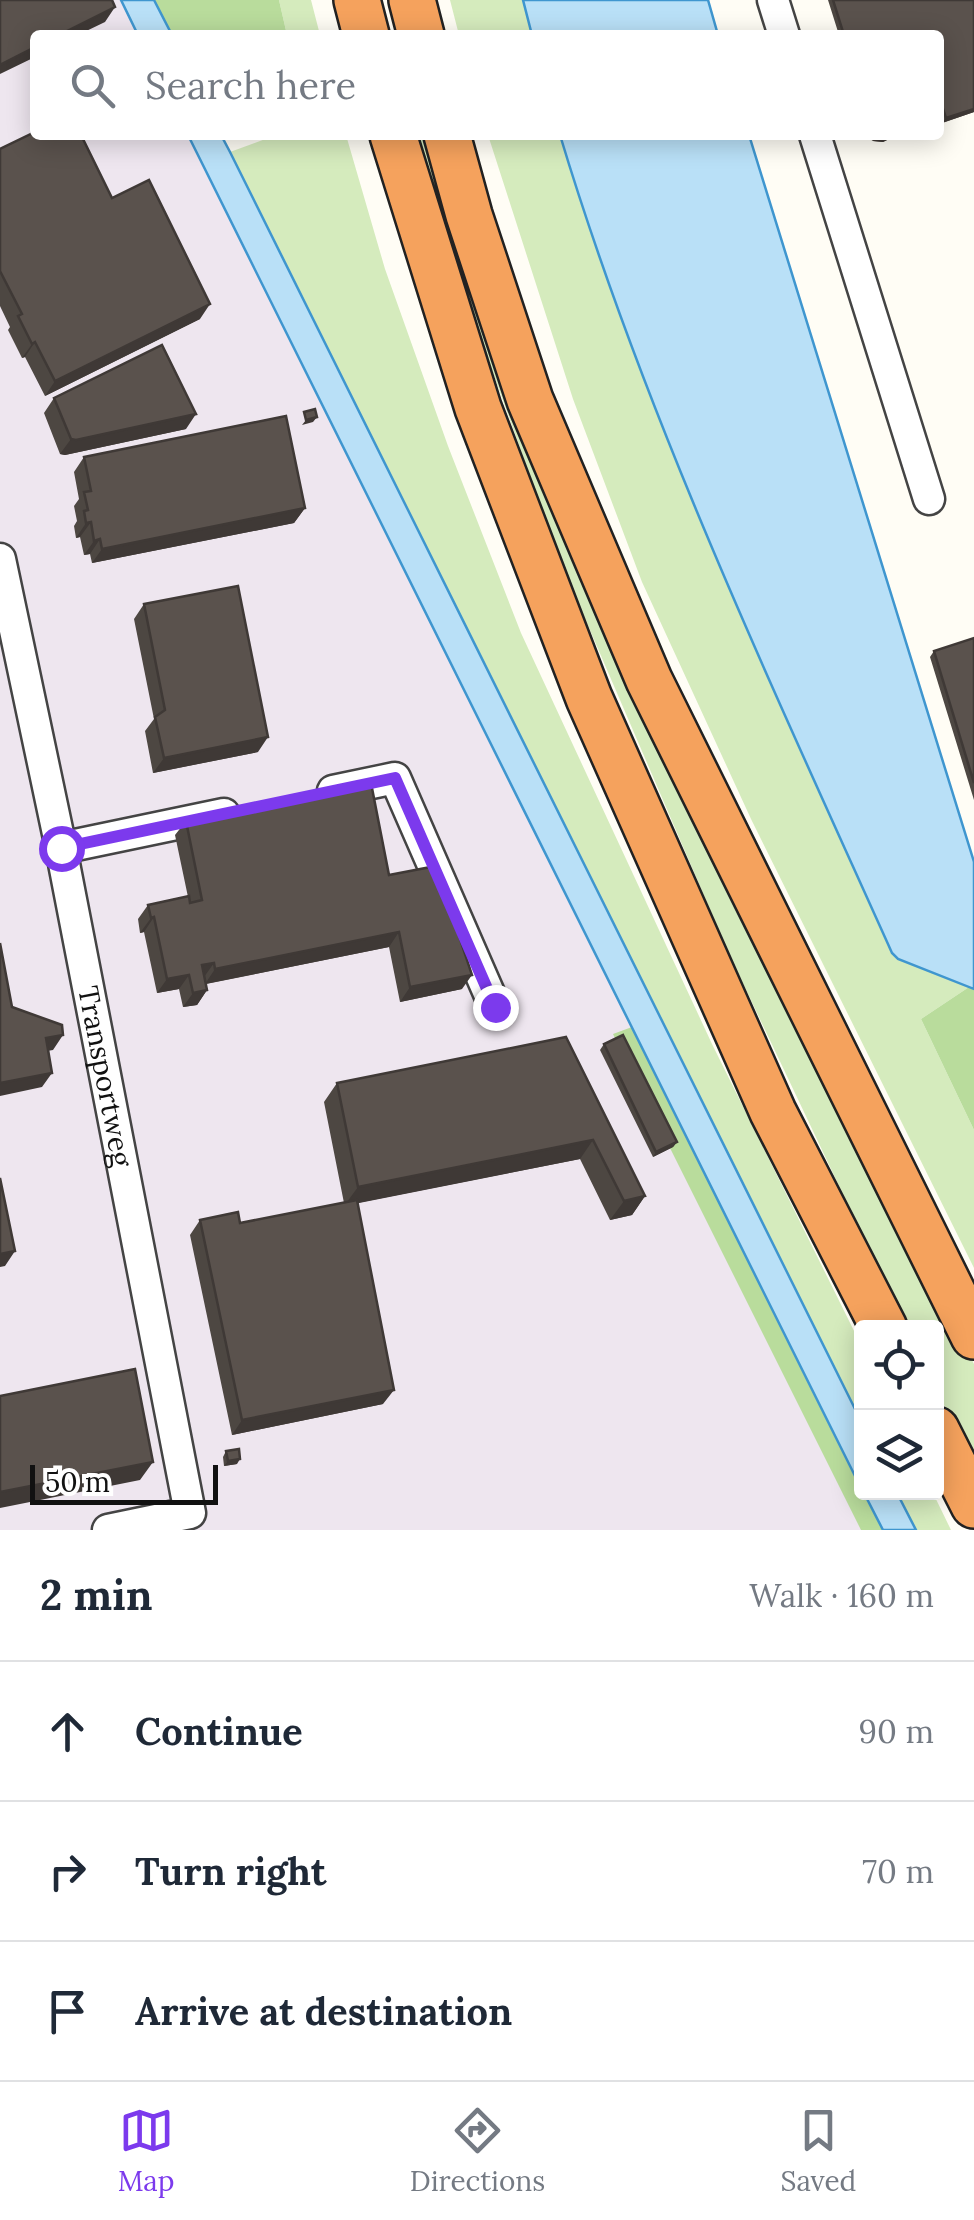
<!DOCTYPE html>
<meta charset="utf-8">
<style>
:root{--surface:#fff;--page:#f2f2f3;--text:#1f2937;--muted:#747a83;--line:#e0e1e3;--accent:#7c3aed}
body{margin:0;font-family:Lora,serif;background:var(--page);color:var(--text)}
.controls{position:absolute;right:30px;bottom:30px;display:grid;overflow:hidden;border-radius:10px;box-shadow:0 5px 25px #0003}
.controls button{width:90px;height:90px;display:grid;place-items:center;padding:0;border:0;border-bottom:2px solid var(--line);background:var(--surface);color:var(--text);font:50px sans-serif}
.scale{position:absolute;left:30px;bottom:25px;width:188px;box-sizing:border-box;padding-left:10px;border:5px solid #111;border-top:0;font-size:28px;line-height:35px;white-space:nowrap;color:#111;-webkit-text-stroke:8px #fff;paint-order:stroke}
.stop{position:absolute;width:30px;height:30px;margin:-22px;border:8px solid #7c3aed;border-radius:50%;background:#fff}
.stop.end{background:#7c3aed;border-color:#fff;box-shadow:0 2px 10px #0008}
.list{margin:0;padding:0;list-style:none}
h2{display:flex;justify-content:space-between;align-items:center;height:130px;margin:0;padding:0 40px;font-size:42px}
h2 small{font-size:32px;font-weight:400;color:var(--muted)}
.list li{display:grid;grid-template-columns:65px 1fr auto;gap:30px;align-items:center;box-sizing:border-box;height:140px;padding:0 40px;border-top:2px solid var(--line)}
.list b{display:block;font-size:38px;white-space:nowrap}
.list em{font-size:32px;font-style:normal;color:var(--muted)}
.icon{flex:none;width:55px;height:55px;fill:none;stroke:currentColor;stroke-width:2;stroke-linecap:round;stroke-linejoin:round}
.map{position:relative;flex:none;width:974px;height:1530px;overflow:hidden}
.search{position:absolute;background:var(--surface);box-shadow:0 5px 25px #0003;left:30px;right:30px;top:30px;height:110px;display:flex;align-items:center;gap:25px;box-sizing:border-box;padding:0 35px;border-radius:10px;color:var(--muted);font-size:38px}
.sheet{height:550px;background:var(--surface)}
nav{display:flex;justify-content:space-around;align-items:center;box-sizing:border-box;height:140px;border-top:2px solid var(--line);background:var(--surface);font-size:28px;color:var(--muted)}
nav a{display:grid;justify-items:center;gap:5px}
nav .on{color:var(--accent)}
.map>svg:first-child{display:block}
.industrial{fill:#eee6ef}
.green{fill:#d5ebbd}
.forest{fill:#b9dc9c}
.water{fill:#b9e0f7;stroke:#3f96cf;stroke-width:2.5}
.lines{fill:none;stroke-linecap:round;stroke-linejoin:round}
.minor-casing{stroke:#444;stroke-width:35}
.highway-casing{stroke:#222;stroke-width:50}
.minor{stroke:#fff;stroke-width:30}
.highway{stroke:#f5a25d;stroke-width:45}
.wall{fill:#4d4742}
.shaded-wall{fill:#3f3936}
.building{fill:#5a524d;stroke:#3f3936;stroke-width:2.5}
.route{stroke:#7c3aed;stroke-width:12}
.labels{text-anchor:middle;stroke-width:10;stroke-linejoin:round;paint-order:stroke}
.street-label{font-size:28px;fill:#111;stroke:#fff}
</style>
<div class="map">
<svg width="974" height="1530" viewBox="0 0 974 1530">
<rect width="100%" height="100%" fill="#fffdf5"/>
<path class="industrial" d="M0,0H139L156,35H35V135H205L861,1437L862,1492L889,1493L908,1530H0Z"/>
<path class="green" d="M279,0H311L320,35H287Z
M450,0H523L532,35H459Z
M276,135H346L385,269L448,446L521,633L712,1044L861,1345V1421L230,152Z
M417,135H432L880,1179L974,1364V1465L937,1391L936,1328L906,1327L730,956L565,572L446,243Z
M488,135H560C645,417 771,684 892,952L898,959L969,987L921,1019L974,1130V1268L751,819L642,582L573,399Z
M897,1493H933L951,1530H916Z"/>
<path class="forest" d="M154,0H279L287,35H172Z
M969,987L974,989V1130L921,1019Z
M632,1027L862,1492L883,1530H861L613,1034Z"/>
<path class="water" d="M121,0H154L172,35H138Z
M523,0H708L718,35H532Z
M188,135H221L230,152L861,1421V1488Z
M560,135H749L974,862V989L898,959L892,953C771,684 645,417 560,135Z
M864,1493H897L916,1530H883Z"/>
<g class="lines">
<g class="minor-casing">
<g id="minor">
<path d="M773,0L784,35"/>
<path d="M815,135L929,499"/>
<path id="s1" d="M0,559L61,848L190,1513L108,1530"/>
<path d="M333,791L395,778L495,1007"/>
<path d="M61,848L224,814"/>
</g>
</g>
<g class="highway-casing">
<path id="highway" d="M357,0L366,35
M412,0L421,35
M393,135L478,408L589,698L773,1112L884,1328
M447,135L469,215L530,400L649,680L974,1336
M936,1430L974,1505"/>
</g>
<use href="#minor" class="minor"/>
<use href="#highway" class="highway"/>
</g>
<path class="wall" d="M828,0H974V112L942,123L939,113V35H839Z
M864,135H897L883,142L873,141Z
M0,149L112,198L200,319L45,396L25,357L22,358L8,330L10,327L0,306Z
M54,398L186,429L65,455L60,454L44,413Z
M84,457L305,508L294,523L92,563L90,554L84,555L80,537L76,538L74,526L77,521L74,506L79,499L74,472Z
M144,604L258,752L153,773L145,731L154,719L134,619Z
M974,638V800L930,657L934,651Z
M186,821L389,875L462,989L400,1002L389,947L206,984L207,990L197,1005L183,1007L179,989L157,993L144,932L140,933L138,919L148,905L188,897L175,835Z
M566,1037L645,1196L632,1215L610,1220L580,1159L357,1203L383,1404L232,1435L190,1235L200,1220L240,1223L344,1203L324,1102L337,1083Z
M604,1044L677,1142L673,1147L653,1157L600,1050Z
M226,1451L237,1464L224,1466L223,1457Z"/>
<path class="shaded-wall" d="M115,7L105,22L78,35H59Z
M35,47V57L0,74V65Z
M974,109V112L942,123L946,118Z
M878,135H897L883,142L873,141Z
M210,304L200,319L45,396L55,381Z
M35,342L25,357L22,358L32,344Z
M196,414L186,429L65,455L60,454L71,439Z
M317,417L313,422L302,425L306,420Z
M305,508L294,523L92,563L102,549Z
M91,522L80,537L76,538L86,523Z
M100,539L90,554L84,555L94,541Z
M268,737L258,752L153,773L164,758Z
M154,917L144,932L140,933L151,918Z
M399,932L389,947L205,984L215,969Z
M214,963L204,977L202,965Z
M189,975L179,989L157,993L167,979Z
M472,975L462,989L400,1002L410,987Z
M207,990L197,1005L183,1007L193,993Z
M63,1035L53,1050L35,1053L46,1038Z
M52,1073L42,1087L0,1096V1083Z
M593,1140L580,1159L344,1206L358,1187Z
M677,1142L673,1147L653,1157L656,1152Z
M645,1196L632,1215L610,1220L624,1201Z
M15,1251L5,1266L0,1267V1254Z
M394,1390L383,1404L232,1435L242,1420Z
M240,1459L237,1464L224,1466L228,1461Z
M153,1462L140,1480L0,1508V1492Z"/>
<path class="building" d="M0,0H112L115,7L59,35H35V47L0,65Z
M833,0H974V109L946,118L939,97V35H844Z
M35,132V135H81L112,198L149,180L210,304L55,381L35,342L32,344L18,316L22,314L0,271V149Z
M162,345L196,414L76,440L71,439L54,398Z
M315,409L317,417L306,420L304,412Z
M286,416L305,508L102,549L100,539L94,541L91,522L86,523L84,511L88,510L84,492L91,491L84,457Z
M238,586L268,737L164,758L155,717L165,710L144,604Z
M974,638V783L934,651Z
M371,783L389,875L436,866L472,975L410,987L399,932L215,969L214,963L202,965L207,990L193,993L189,975L167,979L154,917L151,918L148,905L189,896L190,903L202,900L186,821Z
M0,943L12,1007L62,1025L63,1035L46,1038L52,1073L0,1083Z
M623,1035L677,1142L656,1152L604,1044Z
M566,1037L645,1196L624,1201L593,1140L358,1187L337,1083Z
M0,1178L15,1251L0,1254Z
M357,1200L394,1390L242,1420L200,1220L238,1212L240,1223Z
M135,1369L153,1462L0,1492V1396Z
M239,1449L240,1459L228,1461L226,1451Z"/>
<g class="lines">
<path class="route" d="M61,848L395,778L495,1007"/>
</g>
<g class="labels">
<g class="street-label">
<text dy="10" stroke="none"><textPath href="#s1" startOffset="528">Transportweg</textPath></text>
</g>
</g>
</svg>
<div class="controls">
<button><svg class="icon" aria-label="locate" viewBox="0 0 24 24"><circle cx="12" cy="12" r="6"/><path d="M12 2v4M12 18v4M2 12h4M18 12h4"/></svg></button>
<button><svg class="icon" aria-label="layers" viewBox="0 0 24 24"><path d="M12 4l9 5-9 5-9-5zM3 14l9 5 9-5"/></svg></button>
</div>
<div class="scale">50 m</div>
<div class="stop" style="left:61px;top:848px"></div>
<div class="stop end" style="left:495px;top:1007px"></div>
<div class="search"><svg class="icon" aria-label="search" viewBox="0 0 24 24"><circle cx="10" cy="10" r="6"/><path d="M15 15l6 6"/></svg>Search here</div>
</div>
<section class="sheet">
<h2>2 min<small>Walk · 160 m</small></h2>
<ul class="list">
<li><svg class="icon" aria-label="ahead" viewBox="0 0 24 24"><path d="M12 20V5M6 11l6-6 6 6"/></svg><div><b>Continue</b></div><em>90 m</em></li>
<li><svg class="icon" aria-label="right" viewBox="0 0 24 24"><path d="M7 20v-9h11M14 6l5 5-5 5"/></svg><div><b>Turn right</b></div><em>70 m</em></li>
<li><svg class="icon" aria-label="arrive" viewBox="0 0 24 24"><path d="M6 21V4h12l-3 4 3 4H6"/></svg><div><b>Arrive at destination</b></div></li>
</ul>
</section>
<nav>
<a class="on"><svg class="icon" aria-label="map" viewBox="0 0 24 24"><path d="M3 6l6-2 6 2 6-2v14l-6 2-6-2-6 2zM9 4v14M15 6v14"/></svg>Map</a>
<a><svg class="icon" aria-label="directions" viewBox="0 0 24 24"><path d="M12 3l9 9-9 9-9-9zM9 14v-3h6M13 9l2 2-2 2"/></svg>Directions</a>
<a><svg class="icon" aria-label="saved" viewBox="0 0 24 24"><path d="M7 4h10v16l-5-4-5 4z"/></svg>Saved</a>
</nav>
